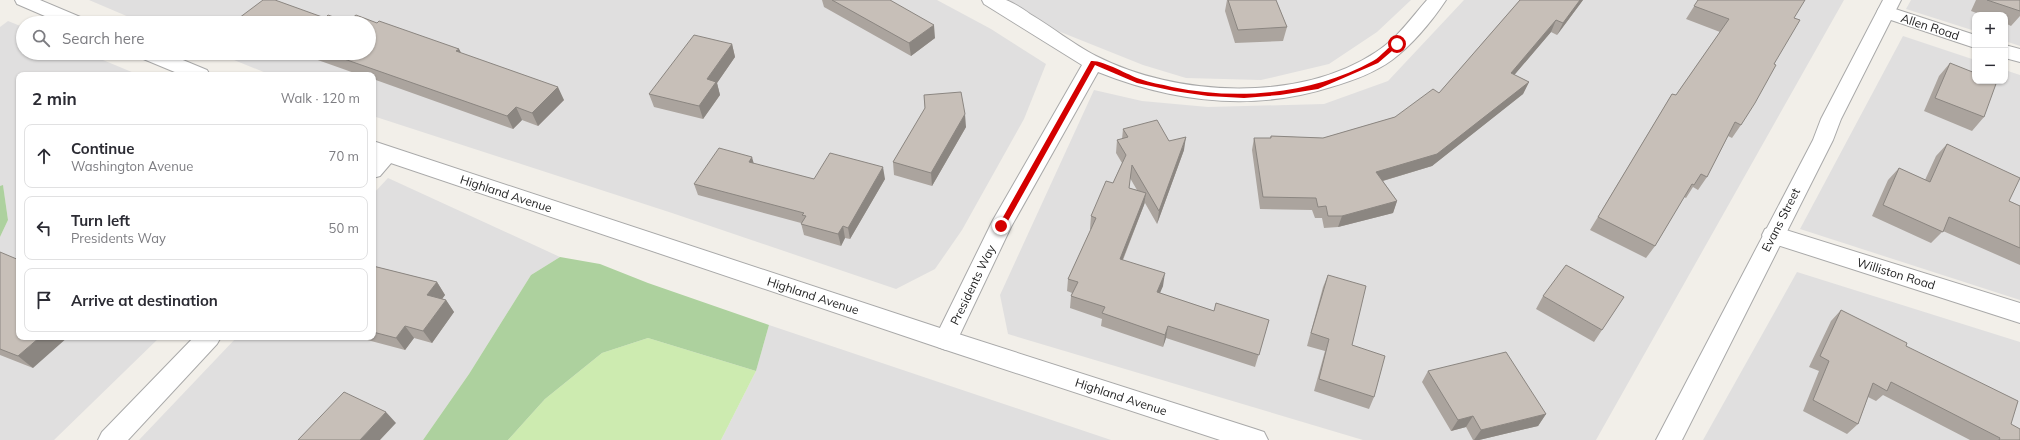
<!DOCTYPE html>
<meta charset="utf-8">
<style>
:root{--surface:#fff;--page:#f7f7f7;--text:#2b2b33;--muted:#7c7c81;--line:#e1e1e2}
body{margin:0;font-family:Mulish,sans-serif;background:var(--page);color:var(--text)}
.controls{position:absolute;right:12px;top:12px;display:grid;overflow:hidden;border-radius:8px;box-shadow:0 1px 3px #0004}
.controls button{width:36px;height:36px;display:grid;place-items:center;padding:0;border:0;border-bottom:1px solid var(--line);background:var(--surface);color:var(--text);font:20px sans-serif}
.stop{position:absolute;width:12px;height:12px;margin:-9px;border:3px solid #d40000;border-radius:50%;background:#fff}
.stop.end{background:#d40000;border-color:#fff;box-shadow:0 1px 4px #0008}
.list{margin:0;padding:0;list-style:none}
h2{display:flex;justify-content:space-between;align-items:center;height:52px;margin:0;padding:0 16px;font-size:17px}
h2 small{font-size:13px;font-weight:400;color:var(--muted)}
.list li{display:grid;grid-template-columns:26px 1fr auto;gap:12px;align-items:center;box-sizing:border-box;height:64px;margin:0 8px 8px;padding:0 8px;border:1px solid var(--line);border-radius:8px}
.list b{display:block;font-size:15px;white-space:nowrap}
.list p{margin:0;font-size:13px;white-space:nowrap;color:var(--muted)}
.list em{font-size:13px;font-style:normal;color:var(--muted)}
.icon{flex:none;width:22px;height:22px;fill:none;stroke:currentColor;stroke-width:2;stroke-linecap:round;stroke-linejoin:round}
.map{position:relative;flex:none;width:2020px;height:440px;overflow:hidden}
.search{position:absolute;background:var(--surface);box-shadow:0 1px 3px #0004;left:16px;top:16px;width:360px;height:44px;display:flex;align-items:center;gap:10px;box-sizing:border-box;padding:0 14px;border-radius:22px;color:var(--muted);font-size:15px}
.panel{position:absolute;background:var(--surface);box-shadow:0 1px 3px #0004;left:16px;top:72px;width:360px;height:268px;border-radius:8px}
.map>svg:first-child{display:block}
.residential{fill:#e0dfdf}
.grass{fill:#cdebb0}
.forest{fill:#add19e}
.lines{fill:none;stroke-linecap:round;stroke-linejoin:round}
.minor-casing{stroke:#a9a9a9;stroke-width:2}
.tertiary-casing{stroke:#a9a9a9;stroke-width:2}
.minor{fill:#fff;fill-rule:evenodd}
.tertiary{fill:#fff;fill-rule:evenodd}
.wall{fill:#aba49e;fill-rule:evenodd}
.shaded-wall{fill:#8b8681}
.building{fill:#c7bfb8;stroke:#8b8681}
.route{fill:#d40000}
.labels{text-anchor:middle;stroke-width:3;stroke-linejoin:round;paint-order:stroke}
.street-label{font-size:12px;fill:#222;stroke:#fff}
</style>
<div class="map">
<svg width="2020" height="440" viewBox="0 0 2020 440">
<rect width="100%" height="100%" fill="#f2efe9"/>
<path class="residential" d="M89,0H937L991,29L1046,64L1024,119L962,230L935,269L896,289L672,213L373,116V75H271L217,53H369V23H143Z
M1004,0H1411L1377,32L1329,64L1261,80L1186,78L1143,65L1058,31Z
M1464,0H1844L1596,440H1363L1008,334L1000,295L1094,90L1142,101L1208,107L1324,104L1388,81Z
M1911,0H2020V46L2005,41V15H1975V31L1906,9Z
M8,21L23,27V53H86L139,75H19V337H160L54,440H0V237L8,220L3,186H0V27Z
M1903,36L1975,60V81H2005V70L2020,75V300L1800,229Z
M388,178L560,257L531,275L469,374L423,440H139L237,337H373V194Z
M1797,272L2020,342V440H1703Z
M769,325L1111,440H721L756,371Z"/>
<path class="grass" d="M648,338L756,371L721,440H508L545,399L602,353Z"/>
<path class="forest" d="M3,185L8,220L0,237V186Z
M560,257L600,264L648,283L769,325L756,371L648,338L602,353L545,399L508,440H423L469,374L531,275Z"/>
<g class="lines">
<g class="minor-casing">
<path id="minor" d="M982,0C989,0 999,0 1006,0C1014,3 1023,9 1030,14C1052,27 1073,44 1096,56C1176,97 1300,103 1376,52C1397,39 1411,18 1427,0H1446C1432,21 1412,45 1392,60C1374,73 1352,81 1331,87C1252,112 1173,102 1098,72L1011,227L954,347L946,350L938,347L934,340L993,220L1082,65L984,4Z
M1886,6L1975,35V48L1879,16L1877,12L1879,8Z
M2005,45L2020,49V62L2005,58Z
M388,147L395,150L398,155L380,176L373,178V157L381,150Z
M1773,226L2020,303V323L1765,241L1762,235L1765,229Z
M194,337H221L217,344L128,440H98L102,432Z"/>
</g>
<g class="tertiary-casing">
<path id="tertiary" d="M15,0H40L85,19L87,23H61L17,4Z
M1883,0H1901L1841,119L1833,140L1682,440H1656L1813,140L1821,119Z
M138,53H166L207,70L210,75H182L141,58Z
M373,141L946,330L1255,429L1264,432L1268,440H1220L946,350L373,157Z"/>
</g>
<use href="#minor" class="minor"/>
<use href="#tertiary" class="tertiary"/>
</g>
<path class="wall" d="M822,0H890L935,38L911,56L824,7Z
M1227,0H1276L1287,27L1283,41L1235,43L1225,11Z
M1520,0H1583L1557,35L1551,32L1514,75L1529,82L1523,94L1432,166L1383,181L1397,201L1393,213L1338,227L1324,228L1322,218H1315L1312,210L1260,209L1252,150L1254,138H1270L1271,136L1323,138L1395,117L1439,93Z
M1698,0L1794,18L1774,64L1741,125L1732,138L1728,136L1707,177L1698,190L1693,187L1686,198L1684,197L1655,246L1646,258L1590,230L1672,94L1676,95L1720,32L1686,19Z
M1976,0H2020V16L2011,26L2005,23V15H1982L1971,11Z
M235,21L377,23L459,49L461,53L564,100L538,126L522,120L513,129L373,79V75H360L298,53H369V23H237Z
M732,44L735,57L717,83L720,95L703,119L654,107L649,94Z
M1950,63L1984,117L1972,131L1924,111L1939,76Z
M924,95L966,127L932,186L894,175L893,162L925,109Z
M1123,129L1169,141L1184,150L1157,224L1145,203L1144,205L1123,260L1163,286L1159,293L1214,311L1269,320L1255,367L1166,338L1163,347L1101,326L1102,319L1070,308L1071,296L1072,293L1067,291L1068,279L1091,229H1090L1091,216L1113,183L1122,163L1116,153L1117,140L1122,139ZM1130,178L1137,190L1129,188Z
M1947,144L2009,201L2020,206V265L1943,231L1931,243L1872,216L1888,180L1899,168L1925,180L1936,156Z
M754,164L814,179H885L850,239L845,238L841,246L804,235L801,223L698,195L694,184Z
M0,252L33,368L0,355Z
M373,266L437,282L445,295L442,299L446,300L454,312L432,343L414,338L405,350L356,337H373Z
M1328,275L1352,345L1374,397L1369,409L1314,391L1325,351L1307,346L1323,287Z
M1543,296L1602,330L1594,342L1536,309Z
M1841,310L1906,346L2011,424L2020,440H1970L1883,395L1876,401L1868,397L1858,424L1847,434L1803,411L1819,371L1809,367L1831,321Z
M1428,371L1546,414L1538,426L1479,440H1473L1466,427L1451,431L1422,382Z"/>
<path class="shaded-wall" d="M1580,0H1583L1557,35L1563,23Z
M1556,20L1551,32L1505,86L1511,73Z
M934,25L935,38L911,56L909,43Z
M732,44L735,57L717,83L720,95L703,119L699,106L707,79Z
M459,49L466,62L456,51Z
M1529,82L1523,94L1432,166L1372,184L1376,172Z
M558,87L564,100L538,126L532,113Z
M516,107L522,120L513,129L507,116Z
M965,114L966,127L932,186L931,173Z
M1186,137L1184,150L1157,224L1159,211Z
M752,157L755,168L749,162Z
M883,167L885,179L850,239L848,228Z
M1146,193L1144,205L1118,271L1120,259Z
M1397,201L1393,213L1338,227L1342,216Z
M843,226L845,238L841,246L838,234Z
M1165,273L1163,286L1155,305L1157,292Z
M437,282L445,295L436,307L427,295Z
M446,300L454,312L432,343L423,331Z
M405,326L414,338L405,350L396,338Z
M1168,326L1166,338L1163,347L1165,335Z
M40,337H68L33,368L18,356Z
M386,412L396,423L380,440H360Z
M1546,414L1538,426L1479,440H1474L1481,430Z
M1473,416L1466,427L1451,431L1458,420Z"/>
<path class="building" d="M263,0H275L325,18L328,15L347,22L356,15L377,23L379,21L459,49L456,51L558,87L532,113L516,107L507,116L327,53H369V23H242L235,21Z
M832,0H890L934,25L909,43Z
M1228,0H1276L1287,27L1238,30Z
M1520,0H1580L1563,23L1556,20L1511,73L1529,82L1437,154L1376,172L1397,201L1342,216H1328L1326,206L1318,207L1316,198L1263,197L1254,138H1271V136L1323,138L1395,117L1433,89L1439,93Z
M1698,0H1805L1794,18L1800,20L1774,64L1776,65L1755,103L1741,125L1735,122L1707,177L1701,174L1694,185L1692,184L1655,246L1598,217L1672,94L1676,95L1729,19L1694,6Z
M1987,0H2020V11Z
M694,35L732,44L707,79L716,82L699,106L649,94Z
M1950,63L1975,73V81H1997L1984,117L1935,98Z
M961,92L965,114L931,173L893,162L925,108L924,95Z
M1157,120L1169,141L1186,137L1159,211L1132,165L1129,188L1146,193L1120,259L1165,273L1157,292L1214,311L1216,303L1269,320L1259,355L1168,326L1165,335L1102,313L1105,307L1071,296L1078,282L1068,279L1096,218L1091,216L1106,181L1113,183L1126,155L1117,140L1128,137L1123,129Z
M1947,144L2020,178L2009,201L2020,206V248L1949,217L1943,232L1883,205L1899,168L1930,182Z
M719,148L752,157L749,162L814,179L830,153L883,167L848,228L843,226L838,234L801,224L806,216L802,215L804,213L694,184Z
M0,252L19,260V337H40L18,356L0,349Z
M1566,265L1624,297L1602,330L1543,296Z
M373,266L437,282L427,295L446,300L423,331L405,326L396,338L373,332Z
M1328,275L1366,286L1352,345L1385,356L1374,397L1319,379L1329,339L1311,333Z
M1841,310L1907,343L1906,346L2018,401L2011,424L2020,429V440H1999L2000,438L1891,382L1887,391L1873,383L1858,424L1813,400L1829,361L1820,356Z
M1506,352L1546,414L1481,430L1473,416L1458,420L1428,371Z
M344,392L386,412L360,440H298Z"/>
<path class="route" d="M1397,42L1399,45L1378,63L1318,89L1280,95L1244,98L1208,96L1174,91L1137,83L1095,65L1004,228L998,226L1091,61C1103,60 1128,75 1140,79C1150,83 1161,84 1172,87C1239,101 1313,94 1373,61C1382,56 1388,46 1397,42Z"/>
<g class="labels">
<g class="street-label">
<text transform="translate(1930 27) rotate(18)" y="4">Allen Road</text>
<text transform="translate(506 194) rotate(18)" y="4">Highland Avenue</text>
<text transform="translate(1781 220) rotate(-63)" y="4">Evans Street</text>
<text transform="translate(1896 274) rotate(17)" y="4">Williston Road</text>
<text transform="translate(973 285) rotate(-64)" y="4">Presidents Way</text>
<text transform="translate(813 296) rotate(18)" y="4">Highland Avenue</text>
<text transform="translate(1121 397) rotate(18)" y="4">Highland Avenue</text>
</g>
</g>
</svg>
<div class="controls">
<button>+</button>
<button>−</button>
</div>
<div class="stop" style="left:1397px;top:44px"></div>
<div class="stop end" style="left:1001px;top:226px"></div>
<div class="search"><svg class="icon" aria-label="search" viewBox="0 0 24 24"><circle cx="10" cy="10" r="6"/><path d="M15 15l6 6"/></svg>Search here</div>
<section class="panel">
<h2>2 min<small>Walk · 120 m</small></h2>
<ul class="list">
<li><svg class="icon" aria-label="ahead" viewBox="0 0 24 24"><path d="M12 20V5M6 11l6-6 6 6"/></svg><div><b>Continue</b><p>Washington Avenue</p></div><em>70 m</em></li>
<li><svg class="icon" aria-label="left" viewBox="0 0 24 24"><path d="M17 20v-9H6M10 6l-5 5 5 5"/></svg><div><b>Turn left</b><p>Presidents Way</p></div><em>50 m</em></li>
<li><svg class="icon" aria-label="arrive" viewBox="0 0 24 24"><path d="M6 21V4h12l-3 4 3 4H6"/></svg><div><b>Arrive at destination</b></div></li>
</ul>
</section>
</div>
